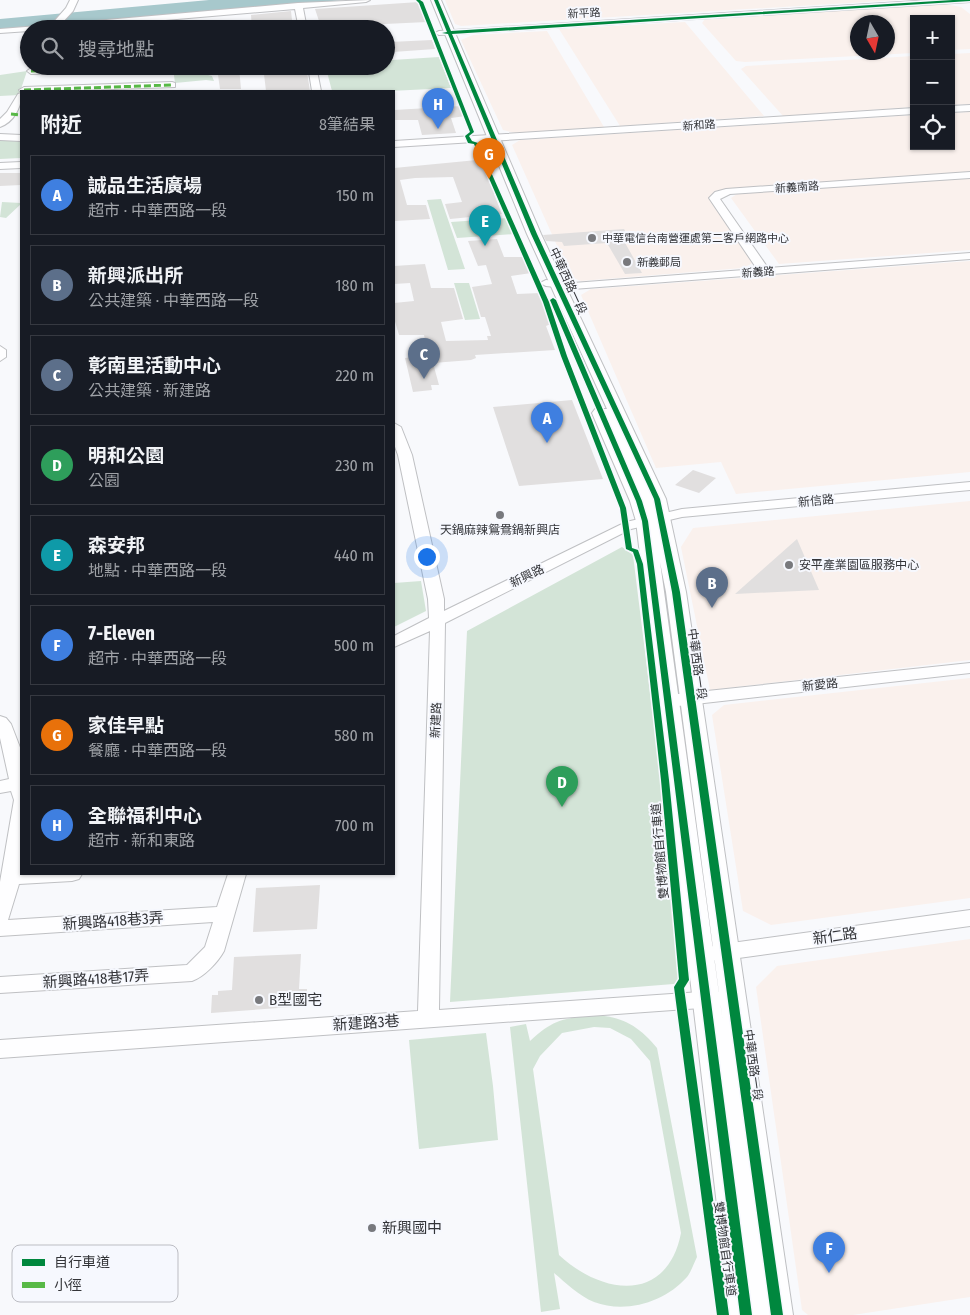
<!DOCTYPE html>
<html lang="zh-TW">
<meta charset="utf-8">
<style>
:root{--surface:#171b24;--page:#20242c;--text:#f1f3f6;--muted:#9ea1a6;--line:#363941;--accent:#db2777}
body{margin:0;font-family:"Fira Sans Condensed","Noto Sans TC",sans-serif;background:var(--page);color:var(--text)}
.controls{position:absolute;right:15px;top:15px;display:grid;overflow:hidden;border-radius:0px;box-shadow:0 1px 4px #0004}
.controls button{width:45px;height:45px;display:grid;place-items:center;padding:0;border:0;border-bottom:1px solid var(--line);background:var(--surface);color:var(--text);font:25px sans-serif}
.compass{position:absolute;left:850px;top:15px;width:45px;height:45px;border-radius:50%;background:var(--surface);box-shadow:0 1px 4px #0004;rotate:171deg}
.you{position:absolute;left:426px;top:556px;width:18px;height:18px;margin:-12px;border:4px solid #fff;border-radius:50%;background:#1a73e8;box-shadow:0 0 0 8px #1a73e833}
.badge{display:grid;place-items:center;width:32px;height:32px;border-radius:50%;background:var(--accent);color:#fff;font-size:16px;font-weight:700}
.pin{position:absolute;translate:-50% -41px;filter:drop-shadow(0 1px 2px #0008)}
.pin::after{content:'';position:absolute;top:26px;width:18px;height:15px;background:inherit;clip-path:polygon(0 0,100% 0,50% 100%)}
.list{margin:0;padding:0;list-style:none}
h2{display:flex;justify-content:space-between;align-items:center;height:65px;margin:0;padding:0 20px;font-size:21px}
h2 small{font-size:16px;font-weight:400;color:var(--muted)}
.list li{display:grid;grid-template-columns:32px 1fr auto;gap:15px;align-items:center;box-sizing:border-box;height:80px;margin:0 10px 10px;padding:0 10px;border:1px solid var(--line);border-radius:0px}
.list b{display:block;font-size:19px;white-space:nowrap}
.list p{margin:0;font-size:16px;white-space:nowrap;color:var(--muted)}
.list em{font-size:16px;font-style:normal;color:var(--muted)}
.icon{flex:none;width:28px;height:28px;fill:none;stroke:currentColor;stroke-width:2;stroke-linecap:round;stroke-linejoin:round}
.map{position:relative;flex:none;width:970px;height:1315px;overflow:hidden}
.search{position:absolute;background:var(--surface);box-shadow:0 1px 4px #0004;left:20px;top:20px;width:375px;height:55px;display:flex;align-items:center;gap:12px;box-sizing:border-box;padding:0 18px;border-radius:28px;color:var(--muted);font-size:19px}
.panel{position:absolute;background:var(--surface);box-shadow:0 1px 4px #0004;left:20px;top:90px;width:375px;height:785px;border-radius:0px}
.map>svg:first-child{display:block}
.industrial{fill:#faf1ed;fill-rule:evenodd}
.green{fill:#d3e4d7;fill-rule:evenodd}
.water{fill:#a7c8cc}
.building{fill:#e1dfdf}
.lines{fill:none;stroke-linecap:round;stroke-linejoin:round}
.minor-casing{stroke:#bfc0c3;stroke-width:2}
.major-casing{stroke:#bfc0c3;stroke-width:2}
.minor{fill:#fefeff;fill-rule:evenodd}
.major{fill:#fefeff;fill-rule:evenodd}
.quiet{stroke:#58b947;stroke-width:3;stroke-dasharray:7 3;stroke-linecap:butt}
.cycleway-casing{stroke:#f6f8fe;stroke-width:3}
.cycleway{fill:#00873e;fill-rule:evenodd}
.poi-dot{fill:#78797d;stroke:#f6f8fe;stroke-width:2}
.labels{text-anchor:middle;stroke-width:4;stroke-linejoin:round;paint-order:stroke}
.far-street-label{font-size:11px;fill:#333438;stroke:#f6f8fe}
.far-poi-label{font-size:11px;fill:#333438;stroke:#f6f8fe;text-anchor:start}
.street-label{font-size:12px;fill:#333438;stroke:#f6f8fe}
.poi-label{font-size:12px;fill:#333438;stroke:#f6f8fe}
.near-street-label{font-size:15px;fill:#333438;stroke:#f6f8fe}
.near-poi-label{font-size:15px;fill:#333438;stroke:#f6f8fe;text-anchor:start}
.key{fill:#f6f8fe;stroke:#bcbdc3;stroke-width:1}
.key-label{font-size:14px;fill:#333438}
</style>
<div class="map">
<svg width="970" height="1315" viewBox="0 0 970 1315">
<rect width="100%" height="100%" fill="#f8f9fc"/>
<path class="industrial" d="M445,0H899L461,26L455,24Z
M945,4L961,7L970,14V49L951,50V19H914V53L745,62L736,61L702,23L705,19ZM858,22H888V52H858Z
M685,22L764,116L620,126L559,29Z
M547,31L604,127L515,133L503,130L461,40L473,35Z
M970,53V104L951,105V54Z
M914,56V107L783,116L741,69L746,66Z
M970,112V173L717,192L711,196L753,263L743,268L581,281L571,277L512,145L520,140L914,115V146H951V113Z
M970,178V250L779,264L731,198L737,194Z
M970,261V472L736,494L721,462L656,468L581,295L591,289Z
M970,501V660L710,690L681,547L693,528Z
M970,678V898L771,925L743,911L712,715L724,705Z
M970,939V1297L853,1315H808L802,1310L756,987L777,966Z"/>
<path class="green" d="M386,42L392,60L439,57L451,88L390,91H332L327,72L382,69L381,66H386Z
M173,68H196V72L212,76L214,81L206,80L175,83Z
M27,71L19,95L0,96V75Z
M0,138L21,139V158L0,159Z
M441,199L465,269L448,270L427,200Z
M2,202L21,203V204L6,218L0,217Z
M508,218L514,234L457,238L451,222Z
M469,283L480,319L465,320L454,283Z
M622,547L633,555L686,983L450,1002L467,631Z
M421,581L426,611L394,627V583Z
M593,1015C622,1016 639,1026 657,1048L697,1257C694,1263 691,1272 687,1277C665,1302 626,1314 594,1302C579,1296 566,1283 554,1273L560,1309L541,1312L510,1027L526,1024L530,1041C554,1019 562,1019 593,1015ZM594,1027L610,1028L631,1039L650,1061L681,1233C667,1304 602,1295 559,1255L533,1069L540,1056L562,1033Z
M486,1033L493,1086L498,1140L419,1149L409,1040Z"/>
<path class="water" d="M209,0H344L0,29V19Z"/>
<path class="building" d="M419,2L427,22L321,27L315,9Z
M291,11L293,29H252L251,15Z
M432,40L435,49L393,52L390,42Z
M263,66H306L310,91H266Z
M239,67L241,89H220L217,68Z
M462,106L466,116L451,118L456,133L422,135L418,120H394V110Z
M477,160L481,161L489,181H493L497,193L494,194L502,214L450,219L445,204L462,202L453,177L415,178L400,180L407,205H426L430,219L395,221L394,168Z
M0,173H21V185L0,186Z
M624,229L631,241H624L642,273L625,274L607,243L564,246L562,242L546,241L543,235Z
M497,239L504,257H524L531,273L511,276L517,294L540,293L551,324L546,326L555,350L475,355L476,358L471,360L433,363L439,385H431L432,390L413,392L405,358L428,355L424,335H399L394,318V303L414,301L410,283L394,284V266L425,264L431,288H454L463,319L441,322L446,341L488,340L487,336H491L485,317H481L472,287L492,284L486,265L478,266L468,241Z
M572,400L603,479L519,486L493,407Z
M693,470L716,478L699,493L675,485Z
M797,539L819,590L735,594Z
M320,885L317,929L253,932L256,888Z
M301,954L299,989H307V1006L211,1013L212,995H218V991L232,990L234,957Z"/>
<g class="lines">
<g class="minor-casing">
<path id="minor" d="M70,0H78L73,11L61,24L298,3L370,0L366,2L303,8L307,29H299L295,9L60,29H29V31L0,33V29L51,25L66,8Z
M932,0H970V2L439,35L435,33L439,31Z
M100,66H198L194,69L31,74L27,71L31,68Z
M308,66H316L321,91H312Z
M172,82L175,83V87L21,92L19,90L24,87Z
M21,93C22,107 14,122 0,127V119L7,112L18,94Z
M970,105V111L951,112V106Z
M914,108V114L394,147V141Z
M0,134L21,135V141L0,140Z
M21,162V168L0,169V163Z
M970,172V178L730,194L720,199L768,268L970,253V259L573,289L546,286L540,283L546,280L573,283L757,269L709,198L715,192L726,189Z
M0,346L6,350V357L0,361Z
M394,423L401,427L412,455L444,599V611L626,522L682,509L970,482V490L682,517L631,529L445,623L439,1010L715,991L722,993L725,999L722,1005L715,1007L0,1058V1040L418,1011L430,631L394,647V636L429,618L428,599L398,455L394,444Z
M970,663V673L669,707L663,705L661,701L663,697L669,695Z
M0,716L6,718L11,724L21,750V874H82L79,879L72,881L19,884L8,920L217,907L228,874H246L224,951C218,962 204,977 192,981L0,993V977L187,965L205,947L213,922L0,936V882L14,800L11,791L0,793V781L9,779L0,738Z
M970,910V926L717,961L710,959L707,953L710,947L717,945Z"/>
</g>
<g class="major-casing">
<path id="major" d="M431,0H441L541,234L666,499L686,592L793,1315H730L636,521L630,501L592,413L595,409H607L527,234ZM660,562L666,592L723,1023Z"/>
</g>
<use href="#minor" class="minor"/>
<use href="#major" class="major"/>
<path class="quiet" d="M31,71L194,66
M24,90L172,85
M11,114L21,115"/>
<g class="cycleway-casing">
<path id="cycleway" d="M416,0H420L423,2L474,132L469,136L472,141L478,143L549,302L567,356L626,508L632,548L638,550L643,564L669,780L689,980L684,988L729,1315H717L674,987L679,979L661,780L637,564L633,552L626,549L620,508L561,356L543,302L474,144L468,143L465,136L470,132L419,3Z
M434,0H438L451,31L953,0H970V1L452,34L537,234L660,499L680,592L783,1315H771L672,592L654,499L531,234L448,34L442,33L447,32Z
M553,298L556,300L642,501L648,521L752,1315H740L642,521L636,501L550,300Z"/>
</g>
<use href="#cycleway" class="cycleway"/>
</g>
<g class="poi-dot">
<circle cx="592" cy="238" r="5"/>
<circle cx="627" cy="262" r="5"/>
<circle cx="500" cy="515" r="5"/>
<circle cx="789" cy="565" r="5"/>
<circle cx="259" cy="1000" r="5"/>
<circle cx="372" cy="1228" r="5"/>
</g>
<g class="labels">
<g class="far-street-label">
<text transform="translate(584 13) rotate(-3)" y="4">新平路</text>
<text transform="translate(699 125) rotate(-4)" y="4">新和路</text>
<text transform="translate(797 187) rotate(-4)" y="4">新義南路</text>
<text transform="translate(758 272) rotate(-4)" y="4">新義路</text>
</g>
<g class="far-poi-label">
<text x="602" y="242">中華電信台南營運處第二客戶網路中心</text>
<text x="637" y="266">新義郵局</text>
</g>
<g class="street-label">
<text transform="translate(568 281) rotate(65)" y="4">中華西路一段</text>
<text transform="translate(816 501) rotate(-6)" y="4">新信路</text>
<text transform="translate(527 576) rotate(-26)" y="4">新興路</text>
<text transform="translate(697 664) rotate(82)" y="4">中華西路一段</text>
<text transform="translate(820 685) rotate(-6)" y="4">新愛路</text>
<text transform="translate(436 720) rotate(-88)" y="4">新建路</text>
<text transform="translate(660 851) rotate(-95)" y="4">雙博物館自行車道</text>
<text transform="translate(753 1065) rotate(82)" y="4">中華西路一段</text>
<text transform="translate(725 1249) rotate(82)" y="4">雙博物館自行車道</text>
</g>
<g class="poi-label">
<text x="500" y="534">天鍋麻辣鴛鴦鍋新興店</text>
<text x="799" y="569" text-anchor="start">安平產業園區服務中心</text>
</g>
<g class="near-street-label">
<text transform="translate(113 921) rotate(-4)" y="5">新興路418巷3弄</text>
<text transform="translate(835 936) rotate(-8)" y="5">新仁路</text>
<text transform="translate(96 979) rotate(-4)" y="5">新興路418巷17弄</text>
<text transform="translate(366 1023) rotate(-4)" y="5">新建路3巷</text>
</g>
<g class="near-poi-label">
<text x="269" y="1005">B型國宅</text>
<text x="382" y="1233">新興國中</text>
</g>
</g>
<rect x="12" y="1245" width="166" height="57" rx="8" class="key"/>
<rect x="22" y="1259" width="23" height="7" fill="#00873e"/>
<rect x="22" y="1282" width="23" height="6" fill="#58b947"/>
<g class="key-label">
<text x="54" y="1267">自行車道</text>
<text x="54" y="1290">小徑</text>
</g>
</svg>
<div class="controls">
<button>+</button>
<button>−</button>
<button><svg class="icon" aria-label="locate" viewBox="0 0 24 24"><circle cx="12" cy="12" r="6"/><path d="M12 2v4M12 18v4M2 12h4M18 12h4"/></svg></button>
</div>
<svg class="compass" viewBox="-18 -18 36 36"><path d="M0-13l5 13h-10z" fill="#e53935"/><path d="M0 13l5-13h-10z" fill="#9ea1a6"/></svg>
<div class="you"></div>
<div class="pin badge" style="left:547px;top:443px;background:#3f7fe0">A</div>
<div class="pin badge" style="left:712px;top:608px;background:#5c6f8a">B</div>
<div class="pin badge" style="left:424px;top:379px;background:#5c6f8a">C</div>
<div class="pin badge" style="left:562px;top:807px;background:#2e9e5b">D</div>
<div class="pin badge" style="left:485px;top:246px;background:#0f9aa8">E</div>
<div class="pin badge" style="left:829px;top:1273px;background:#3f7fe0">F</div>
<div class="pin badge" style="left:489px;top:179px;background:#e8710a">G</div>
<div class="pin badge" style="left:438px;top:129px;background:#3f7fe0">H</div>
<div class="search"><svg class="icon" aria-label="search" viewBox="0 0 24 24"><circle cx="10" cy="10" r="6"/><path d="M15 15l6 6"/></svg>搜尋地點</div>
<section class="panel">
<h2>附近<small>8筆結果</small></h2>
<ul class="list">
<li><span class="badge" style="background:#3f7fe0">A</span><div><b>誠品生活廣場</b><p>超市 · 中華西路一段</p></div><em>150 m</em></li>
<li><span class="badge" style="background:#5c6f8a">B</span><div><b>新興派出所</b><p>公共建築 · 中華西路一段</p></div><em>180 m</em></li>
<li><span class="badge" style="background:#5c6f8a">C</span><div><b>彰南里活動中心</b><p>公共建築 · 新建路</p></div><em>220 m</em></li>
<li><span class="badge" style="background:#2e9e5b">D</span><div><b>明和公園</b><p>公園</p></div><em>230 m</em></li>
<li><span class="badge" style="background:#0f9aa8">E</span><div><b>森安邦</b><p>地點 · 中華西路一段</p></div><em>440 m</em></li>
<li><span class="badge" style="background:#3f7fe0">F</span><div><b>7-Eleven</b><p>超市 · 中華西路一段</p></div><em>500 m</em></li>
<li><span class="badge" style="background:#e8710a">G</span><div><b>家佳早點</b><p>餐廳 · 中華西路一段</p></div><em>580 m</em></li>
<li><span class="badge" style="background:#3f7fe0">H</span><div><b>全聯福利中心</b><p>超市 · 新和東路</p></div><em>700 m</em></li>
</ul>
</section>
</div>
